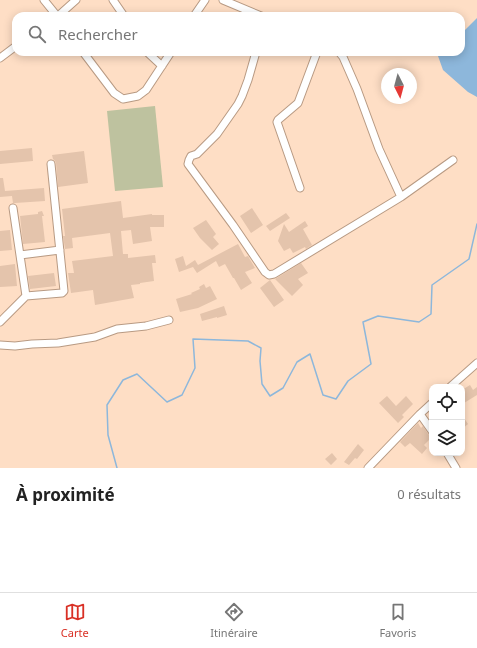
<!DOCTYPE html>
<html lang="fr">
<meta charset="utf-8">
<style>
:root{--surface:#fff;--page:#f2f2f2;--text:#222;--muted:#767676;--line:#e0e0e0;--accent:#d93025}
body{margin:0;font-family:"Noto Sans",sans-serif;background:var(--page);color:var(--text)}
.controls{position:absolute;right:12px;bottom:12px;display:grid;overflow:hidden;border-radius:8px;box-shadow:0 2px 10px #0003}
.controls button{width:36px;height:36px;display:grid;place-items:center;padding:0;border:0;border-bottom:1px solid var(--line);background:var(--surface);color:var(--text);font:20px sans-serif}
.compass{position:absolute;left:381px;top:68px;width:36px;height:36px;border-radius:50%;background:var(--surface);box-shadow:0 2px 10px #0003;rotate:174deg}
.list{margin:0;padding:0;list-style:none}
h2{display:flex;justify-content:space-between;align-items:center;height:52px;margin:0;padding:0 16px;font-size:17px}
h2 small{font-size:13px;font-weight:400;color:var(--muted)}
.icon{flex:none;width:22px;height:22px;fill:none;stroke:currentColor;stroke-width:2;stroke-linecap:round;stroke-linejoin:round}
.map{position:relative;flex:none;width:477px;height:468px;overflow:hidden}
.search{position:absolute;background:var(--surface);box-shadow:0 2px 10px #0003;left:12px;right:12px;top:12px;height:44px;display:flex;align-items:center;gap:10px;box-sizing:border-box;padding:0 14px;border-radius:12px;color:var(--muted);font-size:15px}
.sheet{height:124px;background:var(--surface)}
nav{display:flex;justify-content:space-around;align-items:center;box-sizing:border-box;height:56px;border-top:1px solid var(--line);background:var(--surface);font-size:11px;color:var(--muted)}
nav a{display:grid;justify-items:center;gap:2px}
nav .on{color:var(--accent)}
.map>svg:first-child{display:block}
.green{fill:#bec29f}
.water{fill:#8db7db}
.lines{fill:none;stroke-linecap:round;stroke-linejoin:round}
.stream{stroke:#8db7db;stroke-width:1.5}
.building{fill:#e4c4ac}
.minor-casing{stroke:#b89a83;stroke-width:9}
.minor{stroke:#fff;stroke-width:7}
</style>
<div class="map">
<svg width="477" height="468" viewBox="0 0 477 468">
<rect width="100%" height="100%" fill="#fedec5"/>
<path class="green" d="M155,106L163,187L115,191L107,111Z"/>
<path class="water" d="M477,18V97L468,92L443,70L438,56L442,52H461V34Z"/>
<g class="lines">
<path class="stream" d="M117,468L108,435L107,405L123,380L137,374L167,402L182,395L195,368L193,339L248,341L261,348L260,361L262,384L270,396L283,388L297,362L310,354L323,395L336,399L348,381L371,364L363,322L378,316L419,322L431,314L432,285L469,259L477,224"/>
</g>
<path class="building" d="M32,148L33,161L0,164V151Z
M84,151L88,183L58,187L56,163L55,161L53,159L52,155Z
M0,178H3L5,191L44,188L45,201L15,203H13L12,196L0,197Z
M121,201L123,218L152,214V215H164V227H150L152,241L133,244L131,230L121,231L123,254H128V258L155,255L156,263H152L154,281L140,283V284L131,285L134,298L95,305L93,290L71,293L68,273H74L72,261L113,256L110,233L72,238L73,248L65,249L63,236H65L62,209Z
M252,208L263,225L251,233L240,216Z
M42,211L44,216H42L45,242L23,244L20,216L38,214V212Z
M286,213L290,218L270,231L266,226Z
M206,220L216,234L213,237L219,244L212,250L200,238L193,228Z
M305,221L308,226L303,229L312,245L306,249L305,247L293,253L290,248L284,251L278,241L284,224L289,232Z
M10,230L12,250L0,251V231Z
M238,244L245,257L248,256L255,268L245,272L252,283L241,290L234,278H233L225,264L219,267L216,261L197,273L193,267L179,272L175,259L183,256L186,266L195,260L198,265Z
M301,263L308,273L298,279L303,285L292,296L275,279Z
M15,264L17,286L0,287V266Z
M54,273L56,286L30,289L28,276Z
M270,280L284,300L274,307L260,288Z
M204,284L206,288L210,286L217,299L198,308L180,312L176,299L192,294L191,293L200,289L199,287Z
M224,306L227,315L217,318V317L202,321L200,314Z
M470,385L473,390L477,387V395L464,403L462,400V390Z
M387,396L396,406L406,396L413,404L402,415L404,417L398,423L379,403Z
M462,415L468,424L462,429Z
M418,423L421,428L423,426L428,434L432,436V437L424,445L427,448L422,454L410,443L405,447L400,442Z
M358,444L364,450L357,459L355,458L349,465L344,462Z
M332,453L337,459L331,465L325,459Z"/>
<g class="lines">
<g class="minor-casing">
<path id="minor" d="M44,0L57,16
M113,0L124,16
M223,0L261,16
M58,16L76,0
M194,16L205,0
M83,52L114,93L123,99L138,96L146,90L171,52
M147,52L162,66
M256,52L248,80L242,96L238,104L217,134L197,154L191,156L189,160L188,164L233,225L265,272L269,275L274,274L401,197L453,160
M339,52L343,57L357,89L379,149L401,197
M0,58L16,46
M300,188L277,122L278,120L298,103L317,52
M13,208L26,296
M20,255L60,250
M0,322L26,296L62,293L64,291L51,164
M0,345L15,346L32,344L58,343L95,337L117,329L146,326L169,320
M450,387L477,363
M420,414L432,431
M447,453L456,468
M368,468L420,414L432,403"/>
</g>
<use href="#minor" class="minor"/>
</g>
</svg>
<div class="controls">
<button><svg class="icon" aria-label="locate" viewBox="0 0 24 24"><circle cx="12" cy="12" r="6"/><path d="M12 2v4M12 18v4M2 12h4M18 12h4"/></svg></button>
<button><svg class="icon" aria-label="layers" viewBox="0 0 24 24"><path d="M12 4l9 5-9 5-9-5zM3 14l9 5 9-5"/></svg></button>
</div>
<svg class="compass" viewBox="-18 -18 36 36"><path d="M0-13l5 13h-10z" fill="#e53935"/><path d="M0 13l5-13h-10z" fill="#767676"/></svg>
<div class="search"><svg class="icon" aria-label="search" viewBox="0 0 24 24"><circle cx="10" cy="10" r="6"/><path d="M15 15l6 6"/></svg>Rechercher</div>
</div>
<section class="sheet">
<h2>À proximité<small>0 résultats</small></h2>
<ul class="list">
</ul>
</section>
<nav>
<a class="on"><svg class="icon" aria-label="map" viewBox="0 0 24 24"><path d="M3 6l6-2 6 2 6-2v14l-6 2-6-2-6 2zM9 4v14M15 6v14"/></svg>Carte</a>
<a><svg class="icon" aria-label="directions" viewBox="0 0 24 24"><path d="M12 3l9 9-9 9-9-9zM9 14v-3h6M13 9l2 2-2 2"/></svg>Itinéraire</a>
<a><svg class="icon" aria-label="saved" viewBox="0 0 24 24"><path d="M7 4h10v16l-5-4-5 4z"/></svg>Favoris</a>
</nav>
